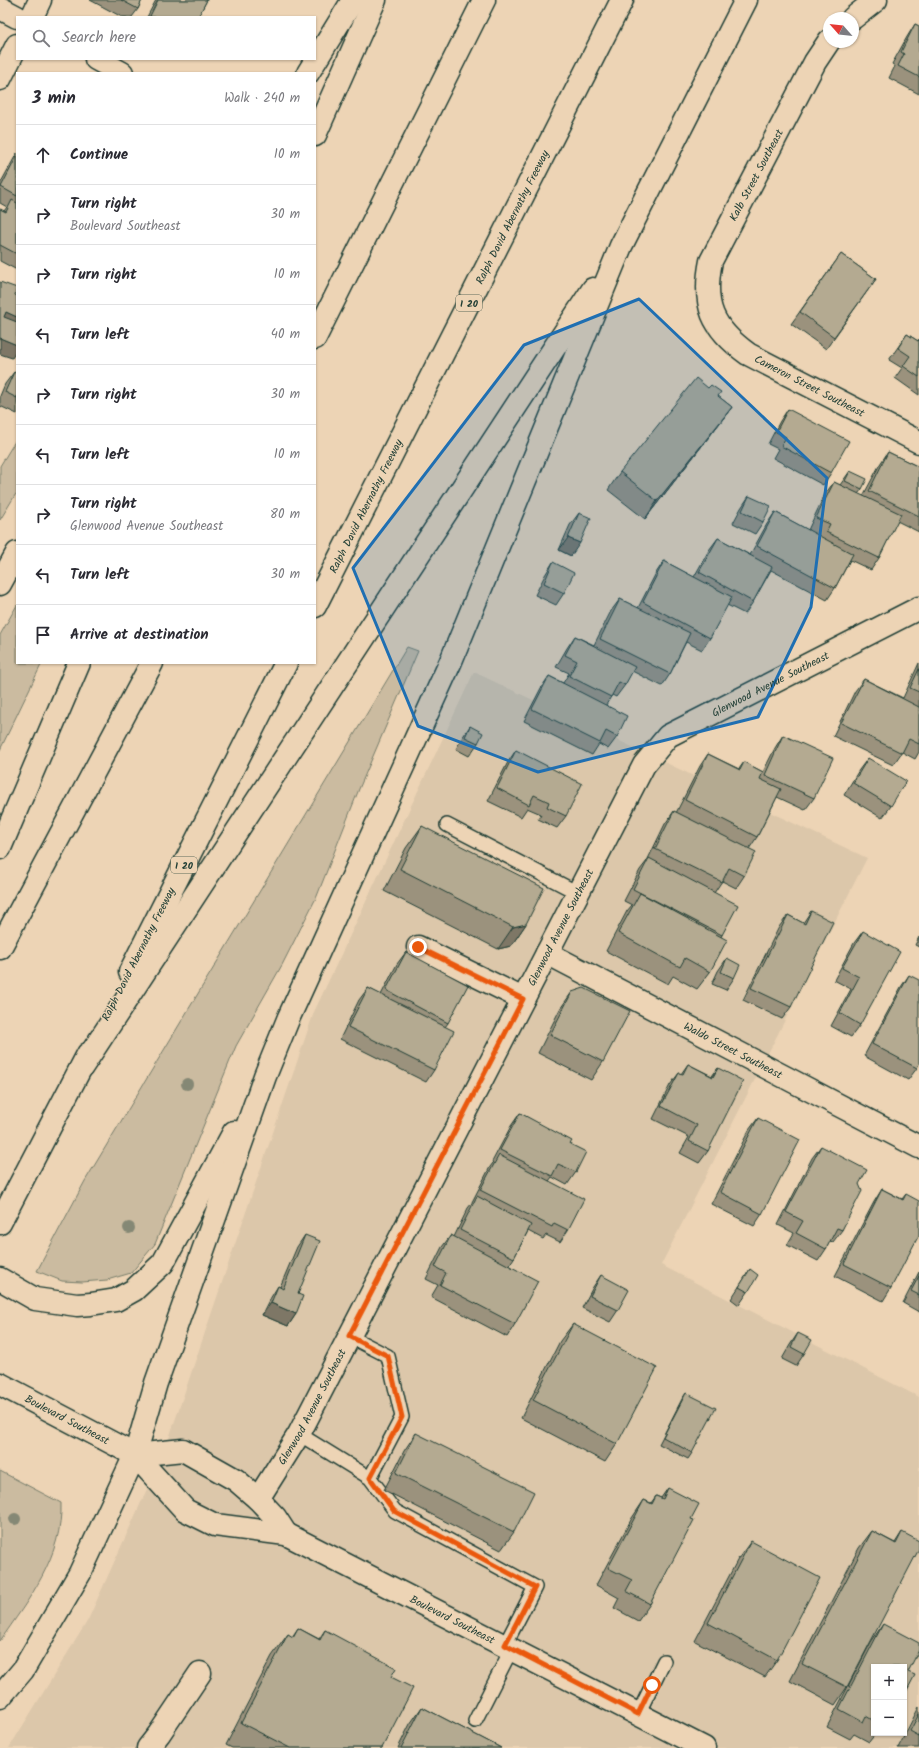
<!DOCTYPE html>
<meta charset="utf-8">
<style>
:root{--surface:#fff;--page:#f2f2f3;--text:#2b2b33;--muted:#7c7c81;--line:#e1e1e2}
body{margin:0;font-family:Kalam,sans-serif;background:var(--page);color:var(--text)}
.controls{position:absolute;right:12px;bottom:12px;display:grid;overflow:hidden;border-radius:0px;box-shadow:0 1px 3px #0004}
.controls button{width:36px;height:36px;display:grid;place-items:center;padding:0;border:0;border-bottom:1px solid var(--line);background:var(--surface);color:var(--text);font:20px sans-serif}
.compass{position:absolute;left:823px;top:12px;width:36px;height:36px;border-radius:50%;background:var(--surface);box-shadow:0 1px 3px #0004;rotate:297deg}
.stop{position:absolute;width:12px;height:12px;margin:-9px;border:3px solid #ea580c;border-radius:50%;background:#fff}
.stop.end{background:#ea580c;border-color:#fff;box-shadow:0 1px 4px #0008}
.list{margin:0;padding:0;list-style:none}
h2{display:flex;justify-content:space-between;align-items:center;height:52px;margin:0;padding:0 16px;font-size:17px}
h2 small{font-size:13px;font-weight:400;color:var(--muted)}
.list li{display:grid;grid-template-columns:26px 1fr auto;gap:12px;align-items:center;box-sizing:border-box;height:60px;padding:0 16px;border-top:1px solid var(--line)}
.list b{display:block;font-size:15px;white-space:nowrap}
.list p{margin:0;font-size:13px;white-space:nowrap;color:var(--muted)}
.list em{font-size:13px;font-style:normal;color:var(--muted)}
.icon{flex:none;width:22px;height:22px;fill:none;stroke:currentColor;stroke-width:2;stroke-linecap:round;stroke-linejoin:round}
.map{position:relative;flex:none;width:919px;height:1748px;overflow:hidden}
.search{position:absolute;background:var(--surface);box-shadow:0 1px 3px #0004;left:16px;top:16px;width:300px;height:44px;display:flex;align-items:center;gap:10px;box-sizing:border-box;padding:0 14px;border-radius:0px;color:var(--muted);font-size:15px}
.panel{position:absolute;background:var(--surface);box-shadow:0 1px 3px #0004;left:16px;top:72px;width:300px;height:592px;border-radius:0px}
.map>svg:first-child{display:block}
.built{fill:#dcc7aa;fill-rule:evenodd}
.green{fill:#cbbba0;stroke:#757c6a}
.lines{fill:none;stroke-linecap:round;stroke-linejoin:round}
.lane-casing{stroke:#1f3d34;stroke-width:16}
.street-casing{stroke:#1f3d34;stroke-width:25}
.secondary-casing{stroke:#1f3d34;stroke-width:25}
.highway-casing{stroke:#1f3d34;stroke-width:25}
.lane{stroke:#edd4b5;stroke-width:13}
.street{stroke:#edd4b5;stroke-width:22}
.secondary{stroke:#edd4b5;stroke-width:22}
.highway{stroke:#edd4b5;stroke-width:22}
.tree{fill:#858874}
.wall{fill:#9b927d;stroke:#1f3d34}
.shaded-wall{fill:#7e7766;stroke:#1f3d34}
.building{fill:#b4aa91;stroke:#1f3d34}
.route{stroke:#ea580c;stroke-width:5}
.marked{fill:#1f6fb2;fill-opacity:0.2;stroke:#1f6fb2;stroke-width:3;stroke-linejoin:round}
.labels{text-anchor:middle;stroke-width:3;stroke-linejoin:round;paint-order:stroke}
.shield{fill:#edd4b5;stroke:#5d6a5b;stroke-width:1}
.shield-label{font-size:10px;font-weight:bold;fill:#1f3d34}
.street-label{font-size:11px;fill:#1f3d34;stroke:#edd4b5}
</style>
<div class="map">
<svg width="919" height="1748" viewBox="0 0 919 1748">
<rect width="100%" height="100%" fill="#edd4b5"/>
<filter id="ink" filterUnits="userSpaceOnUse"><feTurbulence type="fractalNoise" baseFrequency=".025" numOctaves="2"/><feDisplacementMap in="SourceGraphic" scale="8" xChannelSelector="R" yChannelSelector="G"/><feConvolveMatrix kernelMatrix="1 2 1 2 8 2 1 2 1" color-interpolation-filters="sRGB"/></filter>
<g filter="url(#ink)">
<path class="built" d="M474,672L867,858L661,1265L919,1397V1748H9L88,1620L166,1447L314,1012ZM874,1667H904V1733H874Z"/>
<path class="green" d="M17,438V492L0,520V466Z
M17,605V663H42L0,750V635Z
M407,647L418,651L359,789L317,896L282,965L236,1046L155,1244L131,1273L107,1280L82,1282L62,1281L37,1271L85,1181Z
M0,1471L61,1503C63,1556 29,1599 0,1641Z"/>
<g class="lines">
<g class="lane-casing">
<path id="lane" d="M447,825L578,893
M349,1336L388,1356L402,1417L370,1478
M299,1434L370,1478L395,1511L535,1587L505,1645
M638,1714L664,1661
M475,1721L512,1648"/>
</g>
<g class="street-casing">
<g id="street">
<path d="M0,8L17,17"/>
<path d="M32,17L40,0"/>
<path d="M853,18L876,0"/>
<path id="s1" d="M829,41L815,62L711,261C702,305 712,328 748,354L919,442"/>
<path d="M96,59L122,73"/>
<path d="M0,79L17,45"/>
<path d="M418,947L523,999"/>
<path id="s2" d="M547,953L919,1147"/>
<path d="M148,1748L159,1734L200,1673"/>
</g>
</g>
<g class="secondary-casing">
<g id="secondary">
<path id="s3" d="M0,1384L135,1455L185,1510L215,1525L286,1534L704,1748"/>
<path d="M135,1455L183,1450L236,1480L258,1499L275,1517L286,1534"/>
<path id="s4" d="M258,1499L299,1434L644,765L668,736L919,608"/>
</g>
</g>
<g class="highway-casing">
<g id="highway">
<path d="M308,73L353,0"/>
<path d="M315,135L375,0"/>
<path d="M315,338L484,0"/>
<path d="M0,584L17,553"/>
<path id="s5" d="M315,606L622,0"/>
<path d="M0,848L79,663"/>
<path d="M0,948L152,663"/>
<path d="M130,972L286,663"/>
<path d="M82,1067L593,289"/>
<path d="M0,1223L88,1054"/>
<path d="M0,1279L35,1299L77,1305L91,1304L116,1300L134,1290L163,1263L234,1132"/>
<path d="M0,1697L23,1670L80,1573L135,1455L156,1383L265,1076L289,1017L451,661L621,246L746,0"/>
</g>
</g>
<use href="#lane" class="lane"/>
<use href="#street" class="street"/>
<use href="#secondary" class="secondary"/>
<use href="#highway" class="highway"/>
</g>
<g class="tree">
<circle cx="187" cy="1084" r="6"/>
<circle cx="129" cy="1228" r="6"/>
<circle cx="15" cy="1519" r="6"/>
</g>
<path class="wall" d="M90,0H142L138,9L132,17H122Z
M156,0H207L198,17H147Z
M915,24L919,26V94L889,78L895,66L892,64L907,37Z
M17,153V270L0,261V209L4,211L7,207L0,203V184Z
M841,254L876,279L826,349L791,324Z
M907,334L918,341L919,339V395L895,378L902,368L889,360Z
M14,372L17,374V414L0,406V396L5,384Z
M718,396L732,407L719,424L645,519L608,490L620,472Z
M788,409L831,473L823,485L773,458L778,449L768,444L780,421Z
M888,452L919,467V532L897,521L879,558L871,570L850,560L835,588L827,600L771,570L753,602L745,614L727,605L710,638L702,650L686,642L670,674L662,686L632,671L625,685L616,697L612,695L606,705L617,737L608,749L599,744L592,755L524,721L541,688L549,676L563,683L569,673L556,667L567,648L575,636L594,645L611,611L620,599L638,608L656,573L664,561L694,577L709,550L718,538L750,555L767,524L775,512L808,530L825,494L834,482L840,485L850,471L862,489L858,494L863,496L880,464Z
M749,496L763,522L755,534L733,523L741,508Z
M579,513L571,556L559,550L570,525Z
M553,562L564,593L556,605L535,595L545,575Z
M919,663V752L915,759L902,752L893,765L833,736L855,691L864,679L903,698Z
M470,726L478,743L469,756L456,749L462,738Z
M783,735L814,798L805,810L777,797L757,837L749,849L744,876L736,888L722,881L714,893L722,935L721,937L710,972L697,989L673,976L668,984L606,951L627,911L632,905L624,901L640,870L647,861L665,824L674,811L676,813L700,766L708,754L739,769L744,762L763,772L775,748Z
M516,750L566,816L557,828L538,819L541,814L527,808L521,817L488,801L508,762Z
M868,758L891,806L882,818L844,795L859,770Z
M422,826L526,924L511,946L498,949L384,891L406,848Z
M811,911L791,1007L782,1019L743,1000L779,927L788,915L803,923Z
M863,931L860,1025L851,1037L831,1026L851,989L834,980L854,943Z
M919,937V947L915,945Z
M406,952L448,1023L445,1027L434,1070L426,1082L340,1039L359,1000L368,988L381,995L397,964Z
M727,958L734,978L726,990L712,984L718,971Z
M909,975L917,1068L908,1080L864,1056L901,987Z
M572,992L603,1062L591,1080L538,1053L560,1009Z
M688,1064L712,1076L718,1068L708,1151L699,1163L680,1153L689,1137L653,1119L670,1085L679,1073L681,1074Z
M520,1113L570,1144L576,1172L567,1185L552,1177L549,1181L568,1230L560,1242L546,1235L543,1239L528,1231L514,1258L509,1265L515,1324L507,1337L431,1297L438,1285L426,1279L442,1247L451,1235L454,1237L468,1208L472,1203V1202L490,1167L493,1163L492,1162L511,1126Z
M758,1118L762,1214L754,1226L711,1204L749,1130Z
M821,1146L859,1184L842,1230L833,1242L830,1241L826,1249L818,1261L787,1245L794,1233L778,1225L812,1158Z
M882,1189L902,1199L906,1194L891,1288L883,1301L835,1276L874,1202Z
M305,1235L296,1314L288,1326L262,1315L270,1299L278,1286L280,1287L297,1247Z
M750,1269L748,1292L739,1305L731,1299L742,1282Z
M919,1272V1312L903,1303Z
M601,1275L618,1310L610,1322L582,1308L593,1287Z
M573,1324L617,1444L605,1462L521,1418L560,1341Z
M798,1333L804,1354L796,1366L782,1359L790,1345Z
M686,1393L692,1453L688,1459L659,1444L682,1399Z
M416,1433L514,1532L501,1550L384,1490L404,1451Z
M668,1488L691,1519L650,1604L638,1621L614,1608L619,1598L596,1585L632,1518L644,1500L651,1503L656,1496L661,1498Z
M872,1531L895,1543L902,1532L847,1687L835,1705L790,1681L859,1548Z
M751,1541L777,1660L765,1677L695,1641L738,1559Z
M883,1624L908,1672L874,1667V1733H876L869,1742L854,1734L850,1739L827,1727L871,1642Z
M298,1628L319,1639L325,1630L391,1677L382,1748H232L226,1745L272,1656L288,1634L292,1637Z
M422,1707L501,1748H398L410,1724Z
M919,1707V1748H898Z"/>
<path class="shaded-wall" d="M6,312L17,317V333L0,326Z
M0,338L17,345V350L12,358L0,354Z
M732,407L719,424L645,519L657,501Z
M568,538L580,543L571,556L559,550Z
M526,924L511,946L498,949L513,927Z
M271,1303L296,1314L288,1326L262,1315Z"/>
<path class="building" d="M121,0H142L138,9Z
M158,0H207L198,17H152L150,16Z
M915,24L919,26V77L898,66L904,54L901,52Z
M17,156V196L1,187Z
M12,200L17,203V254L0,245V209L6,212Z
M841,254L876,279L834,337L800,312Z
M0,282L17,288L15,295L17,296V317L6,312L4,317L17,322V345L0,338Z
M907,334L918,341L919,340V377L903,366L910,356L898,348Z
M14,372L17,374V398L5,392Z
M696,378L708,388L711,385L721,392L718,396L732,407L657,501L620,472Z
M788,409L849,441L831,473L781,446L786,437L776,432Z
M888,452L919,467V516L869,491Z
M850,471L867,479L862,489L845,481Z
M834,482L901,514L879,558L826,532L830,524L816,518Z
M749,496L771,506L763,522L742,511Z
M775,512L853,554L835,588L757,546Z
M579,513L591,518L580,543L568,538Z
M718,538L772,567L753,602L699,572Z
M664,561L732,597L710,638L643,602Z
M553,562L574,573L564,593L544,583Z
M620,599L690,633L670,674L600,639Z
M575,636L635,667L625,685L619,682L611,697L569,676L577,661L565,655Z
M919,669V692L910,688Z
M549,676L627,716L617,737L606,731L600,743L532,709Z
M864,679L919,707V744L909,739L902,753L841,723Z
M470,726L483,733L478,743L465,737Z
M783,735L833,758L814,798L765,775Z
M516,750L582,784L566,816L547,807L549,802L534,795L529,805L497,788Z
M708,754L740,770L744,762L763,772L760,779L781,789L757,837L685,800Z
M868,758L906,781L891,806L853,783Z
M674,811L756,852L744,876L729,868L722,882L655,849Z
M422,826L544,888L526,924L513,927L400,869Z
M649,858L738,905L722,935L633,889Z
M640,893L727,940L710,972L685,958L680,967L618,933Z
M811,911L833,922L791,1007L751,988L788,915L805,924Z
M863,931L900,952L860,1025L840,1013L859,977L842,968Z
M406,952L468,985L448,1023L386,990Z
M727,958L740,965L734,978L721,972Z
M909,975L919,980V1064L917,1068L872,1044Z
M368,988L454,1031L434,1070L348,1027Z
M584,988L630,1011L603,1062L550,1035L572,992Z
M688,1064L713,1077L718,1068L743,1081L708,1151L689,1141L697,1125L661,1106L679,1073L683,1074Z
M520,1113L572,1141L570,1144L586,1152L576,1172L558,1164L552,1176L500,1150Z
M758,1118L800,1140L762,1214L720,1192Z
M821,1146L867,1170L859,1184L862,1191L842,1230L837,1228L826,1249L796,1233L803,1221L786,1212Z
M499,1155L584,1199L568,1230L554,1223L552,1227L480,1190Z
M882,1189L903,1200L906,1194L919,1201V1235L891,1288L844,1264Z
M477,1196L531,1225L514,1258L460,1230Z
M305,1235L320,1241L298,1294L303,1296L296,1314L271,1303L278,1286L283,1289Z
M451,1235L538,1281L515,1324L440,1285L446,1273L435,1267Z
M750,1269L758,1275L748,1292L739,1287Z
M601,1275L629,1290L618,1310L590,1296Z
M919,1276V1295L911,1291Z
M573,1324L657,1368L617,1444L533,1400Z
M798,1333L812,1340L804,1354L791,1347Z
M686,1393L716,1408L692,1453L663,1437Z
M416,1433L534,1492L514,1532L396,1473Z
M668,1488L699,1504L691,1519L694,1520L650,1604L626,1591L632,1580L608,1568L644,1500L652,1504L656,1496L663,1499Z
M872,1531L896,1544L902,1532L919,1541V1549L847,1687L802,1664Z
M751,1541L820,1578L777,1660L708,1623Z
M883,1624L919,1643V1650L908,1672L915,1675L904,1696V1667H874V1721L866,1716L863,1722L839,1709Z
M298,1628L320,1640L325,1630L327,1631L396,1668L391,1677L413,1688L382,1748H290L241,1723L288,1634L293,1637Z
M422,1707L501,1748H401Z
M919,1714V1736L910,1731Z"/>
</g>
<g class="lines" filter="url(#ink)">
<path class="route" d="M418,947L523,999L349,1336L388,1356L402,1417L370,1478L394,1511L535,1587L505,1645L638,1714L652,1685"/>
</g>
<path class="marked" d="M639,299L827,478L811,607L758,717L538,772L418,726L353,568L524,345Z"/>
<g class="labels">
<g class="shield">
<rect x="456" y="295" width="26" height="16" rx="3"/>
<rect x="171" y="857" width="26" height="16" rx="3"/>
</g>
<g class="shield-label">
<text x="469" y="307">I 20</text>
<text x="184" y="869">I 20</text>
</g>
<g class="street-label">
<text transform="translate(756 175) rotate(-62)" y="4">Kalb Street Southeast</text>
<text dy="4" stroke="none"><textPath href="#s5" startOffset="436">Ralph David Abernathy Freeway</textPath></text>
<text dy="4" stroke="none"><textPath href="#s1" startOffset="427">Cameron Street Southeast</textPath></text>
<text dy="4" stroke="none"><textPath href="#s5" startOffset="112">Ralph David Abernathy Freeway</textPath></text>
<text dy="4" stroke="none"><textPath href="#s4" startOffset="982">Glenwood Avenue Southeast</textPath></text>
<text dy="4" stroke="none"><textPath href="#s4" startOffset="647">Glenwood Avenue Southeast</textPath></text>
<text transform="translate(138 954) rotate(-63)" y="4">Ralph David Abernathy Freeway</text>
<text dy="4" stroke="none"><textPath href="#s2" startOffset="210">Waldo Street Southeast</textPath></text>
<text dy="4" stroke="none"><textPath href="#s4" startOffset="107">Glenwood Avenue Southeast</textPath></text>
<text dy="4" stroke="none"><textPath href="#s3" startOffset="76">Boulevard Southeast</textPath></text>
<text dy="4" stroke="none"><textPath href="#s3" startOffset="519">Boulevard Southeast</textPath></text>
</g>
</g>
</svg>
<div class="controls">
<button>+</button>
<button>−</button>
</div>
<svg class="compass" viewBox="-18 -18 36 36"><path d="M0-13l5 13h-10z" fill="#e53935"/><path d="M0 13l5-13h-10z" fill="#7c7c81"/></svg>
<div class="stop" style="left:652px;top:1685px"></div>
<div class="stop end" style="left:418px;top:947px"></div>
<div class="search"><svg class="icon" aria-label="search" viewBox="0 0 24 24"><circle cx="10" cy="10" r="6"/><path d="M15 15l6 6"/></svg>Search here</div>
<section class="panel">
<h2>3 min<small>Walk · 240 m</small></h2>
<ul class="list">
<li><svg class="icon" aria-label="ahead" viewBox="0 0 24 24"><path d="M12 20V5M6 11l6-6 6 6"/></svg><div><b>Continue</b></div><em>10 m</em></li>
<li><svg class="icon" aria-label="right" viewBox="0 0 24 24"><path d="M7 20v-9h11M14 6l5 5-5 5"/></svg><div><b>Turn right</b><p>Boulevard Southeast</p></div><em>30 m</em></li>
<li><svg class="icon" aria-label="right" viewBox="0 0 24 24"><path d="M7 20v-9h11M14 6l5 5-5 5"/></svg><div><b>Turn right</b></div><em>10 m</em></li>
<li><svg class="icon" aria-label="left" viewBox="0 0 24 24"><path d="M17 20v-9H6M10 6l-5 5 5 5"/></svg><div><b>Turn left</b></div><em>40 m</em></li>
<li><svg class="icon" aria-label="right" viewBox="0 0 24 24"><path d="M7 20v-9h11M14 6l5 5-5 5"/></svg><div><b>Turn right</b></div><em>30 m</em></li>
<li><svg class="icon" aria-label="left" viewBox="0 0 24 24"><path d="M17 20v-9H6M10 6l-5 5 5 5"/></svg><div><b>Turn left</b></div><em>10 m</em></li>
<li><svg class="icon" aria-label="right" viewBox="0 0 24 24"><path d="M7 20v-9h11M14 6l5 5-5 5"/></svg><div><b>Turn right</b><p>Glenwood Avenue Southeast</p></div><em>80 m</em></li>
<li><svg class="icon" aria-label="left" viewBox="0 0 24 24"><path d="M17 20v-9H6M10 6l-5 5 5 5"/></svg><div><b>Turn left</b></div><em>30 m</em></li>
<li><svg class="icon" aria-label="arrive" viewBox="0 0 24 24"><path d="M6 21V4h12l-3 4 3 4H6"/></svg><div><b>Arrive at destination</b></div></li>
</ul>
</section>
</div>
